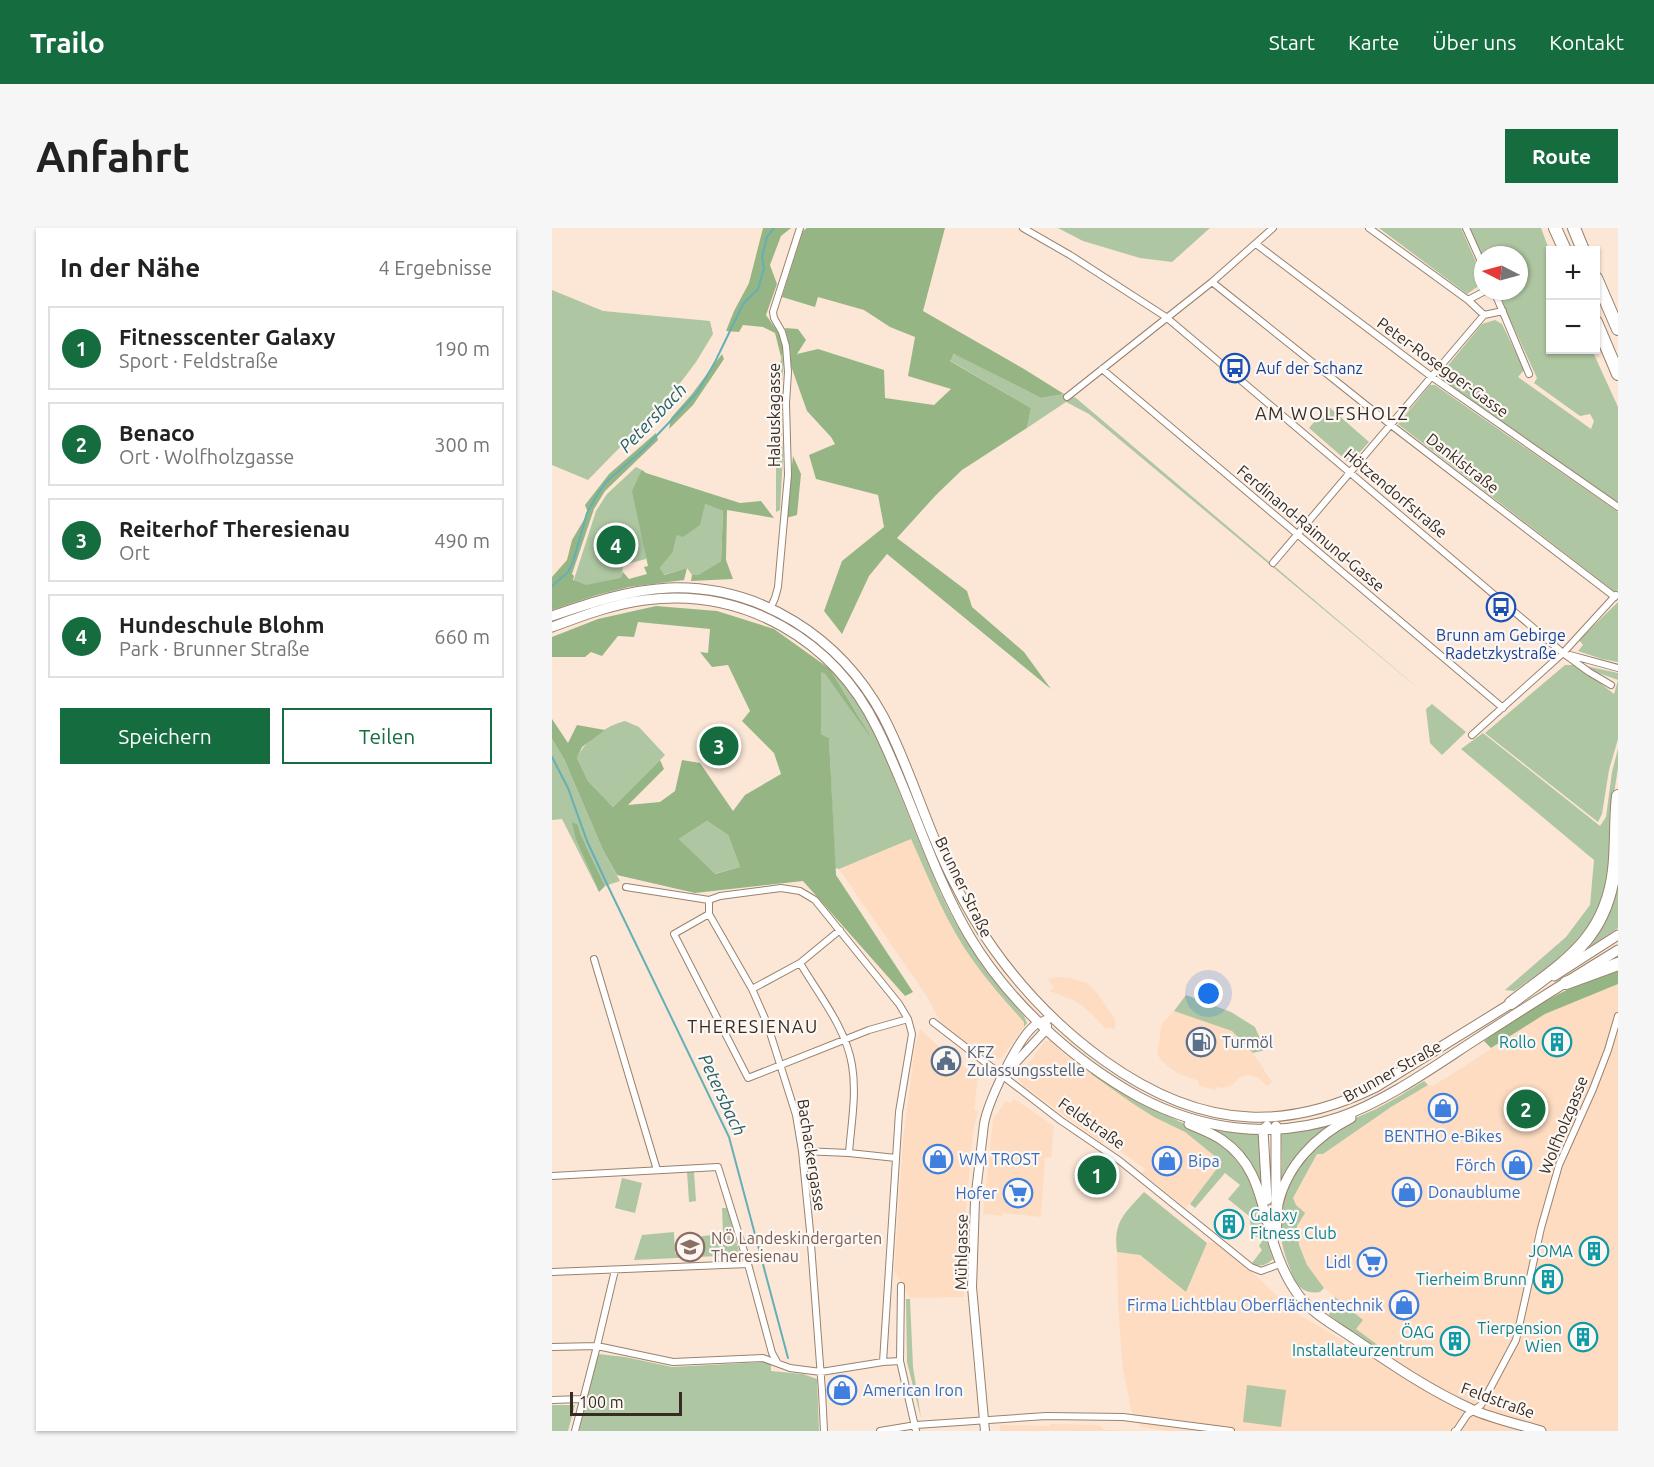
<!DOCTYPE html>
<html lang="de">
<meta charset="utf-8">
<style>
:root{--surface:#fff;--page:#f6f6f6;--text:#222;--muted:#767676;--line:#e0e0e0;--accent:#146c3f}
body{margin:0;font-family:Ubuntu,sans-serif;background:var(--page);color:var(--text)}
.controls{position:absolute;right:18px;top:18px;display:grid;overflow:hidden;border-radius:0px;box-shadow:0 2px 4px #0004}
.controls button{width:54px;height:54px;display:grid;place-items:center;padding:0;border:0;border-bottom:2px solid var(--line);background:var(--surface);color:var(--text);font:30px sans-serif}
.compass{position:absolute;left:922px;top:18px;width:54px;height:54px;border-radius:50%;background:var(--surface);box-shadow:0 2px 4px #0004;rotate:276deg}
.scale{position:absolute;left:18px;bottom:15px;width:112px;box-sizing:border-box;padding-left:6px;border:3px solid #362c24;border-top:0;font-size:16px;line-height:21px;white-space:nowrap;color:#362c24;-webkit-text-stroke:4px #fdf7f3;paint-order:stroke}
.you{position:absolute;left:657px;top:766px;width:21px;height:21px;margin:-15px;border:4px solid #fff;border-radius:50%;background:#1a73e8;box-shadow:0 0 0 9px #1a73e833}
.badge{display:grid;place-items:center;width:39px;height:39px;border-radius:50%;background:var(--accent);color:#fff;font-size:20px;font-weight:700}
.pin{position:absolute;translate:-50% -50%;border:3px solid #fff;box-shadow:0 2px 6px #0006}
.list{margin:0;padding:0;list-style:none}
h2{display:flex;justify-content:space-between;align-items:center;height:78px;margin:0;padding:0 24px;font-size:26px}
h2 small{font-size:20px;font-weight:400;color:var(--muted)}
.list li{display:grid;grid-template-columns:39px 1fr auto;gap:18px;align-items:center;box-sizing:border-box;height:84px;margin:0 12px 12px;padding:0 12px;border:2px solid var(--line);border-radius:0px}
.list b{display:block;font-size:22px;white-space:nowrap}
.list p{margin:0;font-size:20px;white-space:nowrap;color:var(--muted)}
.list em{font-size:20px;font-style:normal;color:var(--muted)}
.actions{display:flex;gap:12px;padding:18px 24px}
.actions a{flex:1;padding:14px 0;border:2px solid var(--accent);border-radius:0px;text-align:center;font-size:21px;color:var(--accent)}
.actions .main{background:var(--accent);color:#fff}
.map{position:relative;flex:none;width:1066px;height:1203px;overflow:hidden;border-radius:0px}
header{display:flex;align-items:center;gap:36px;box-sizing:border-box;height:84px;padding:0 30px;background:var(--accent);color:#fff}
header strong{font-size:28px}
nav{display:flex;gap:33px;margin-inline-start:auto;font-size:21px}
.intro{display:flex;align-items:center;justify-content:space-between;box-sizing:border-box;height:144px;padding:0 36px}
h1{margin:0;font-size:42px}
.button{padding:15px 27px;border-radius:0px;background:var(--accent);color:#fff;font-size:21px;font-weight:700}
main{display:flex;gap:36px;padding:0 36px}
aside{flex:1;background:var(--surface);border-radius:0px;box-shadow:0 2px 4px #0004}
.map>svg:first-child{display:block}
.built{fill:#fddcc1}
.green{fill:#aec6a1}
.forest{fill:#96b585;fill-rule:evenodd}
.lines{fill:none;stroke-linecap:round;stroke-linejoin:round}
.stream{stroke:#65afb6;stroke-width:2}
.minor-casing{stroke:#99826e;stroke-width:8}
.tertiary-casing{stroke:#99826e;stroke-width:10}
.primary-casing{stroke:#99826e;stroke-width:11}
.motorway-casing{stroke:#99826e;stroke-width:14}
.minor{stroke:#fff;stroke-width:6}
.tertiary{stroke:#fff;stroke-width:8}
.primary{stroke:#fff;stroke-width:9}
.motorway{stroke:#fff;stroke-width:12}
.labels{text-anchor:middle;stroke-width:4.5;stroke-linejoin:round;paint-order:stroke}
.street-label{font-size:16px;fill:#362c24;stroke:#fdf7f3}
.transit-label{font-size:16px;fill:#164399;stroke:#fdf7f3;text-anchor:start}
.service-label{font-size:16px;fill:#4e5e75;stroke:#fdf7f3;text-anchor:start}
.culture-label{font-size:16px;fill:#0d838f;stroke:#fdf7f3;text-anchor:end}
.shop-label{font-size:16px;fill:#366cbe;stroke:#fdf7f3;text-anchor:start}
.education-label{font-size:16px;fill:#785e54;stroke:#fdf7f3;text-anchor:start}
.neighbourhood-label{font-size:18px;letter-spacing:1.5px;fill:#362c24;stroke:#fdf7f3}
.water-label{font-size:18px;font-style:italic;fill:#256268;stroke:#fdf7f3}
</style>
<header>
<strong>Trailo</strong>
<nav><a>Start</a><a>Karte</a><a>Über uns</a><a>Kontakt</a></nav>
</header>
<div class="intro"><h1>Anfahrt</h1><a class="button">Route</a></div>
<main>
<aside>
<h2>In der Nähe<small>4 Ergebnisse</small></h2>
<ul class="list">
<li><span class="badge">1</span><div><b>Fitnesscenter Galaxy</b><p>Sport · Feldstraße</p></div><em>190 m</em></li>
<li><span class="badge">2</span><div><b>Benaco</b><p>Ort · Wolfholzgasse</p></div><em>300 m</em></li>
<li><span class="badge">3</span><div><b>Reiterhof Theresienau</b><p>Ort</p></div><em>490 m</em></li>
<li><span class="badge">4</span><div><b>Hundeschule Blohm</b><p>Park · Brunner Straße</p></div><em>660 m</em></li>
</ul>
<div class="actions"><a class="main">Speichern</a><a>Teilen</a></div>
</aside>
<div class="map">
<svg width="1066" height="1203" viewBox="0 0 1066 1203">
<rect width="100%" height="100%" fill="#fce7d6"/>
<path class="built" d="M359,611L385,668L403,704L421,733L472,794V799L450,829L440,833L435,831L391,799L374,767L287,641Z
M509,749L522,751L535,755L545,765L563,791V801L553,800L539,785L525,774L498,763L502,760L496,751Z
M1066,756V1203H615L589,1199L580,1185L571,1142L566,1079L565,1024L588,1027L634,1064L655,1015L662,1014L702,1046L742,1084L830,1135L838,1126L803,1101L811,1092L772,1060L755,1037L747,1017L744,977L741,970L765,926H771L839,879L876,857L880,858L897,848L993,786Z
M622,783L680,803L701,825L720,854L715,858L705,849L695,847L688,849L680,857L672,860L664,859L663,862L646,857L647,853L627,846L618,840L609,832L605,826L610,796Z
M368,801L384,816L426,850L422,882L426,883L421,904L413,993L412,1069L358,1070L342,1042L351,913L363,819Z
M501,812L508,823L580,875L633,904L671,935L634,980L590,945L593,941L553,912L550,915L472,858L466,850L493,813Z
M462,871L502,898L499,930L493,929L489,989L451,985L450,988L431,986L441,892L454,873L458,876Z
M499,1196L547,1197L553,1202L599,1203H448V1197L496,1198Z"/>
<path class="green" d="M506,0H658L620,34L588,30L531,13Z
M827,0H909L931,50V55L915,66Z
M916,0H989L998,24L999,122H1040L1066,179V275L889,151V146L930,96L943,92L950,96L972,142L966,149L1039,201L1042,193L1038,186L1028,188L982,155L985,150L945,63H967V27H931V33Z
M0,62L51,83L158,93L161,106L144,134L120,166L36,252L0,237Z
M233,121L228,175L231,228L228,282L224,284V178L229,129Z
M403,126L489,170L512,166L524,170L873,466L537,186L514,174L475,200L479,180L397,132Z
M878,157H883L1066,284V362L1063,364L846,196Z
M776,178L817,214L800,233H795L757,200Z
M84,239L90,242L100,284L94,331L71,337L70,350L15,373L44,283L55,266Z
M153,276L171,283L169,333L146,347H140L135,340L111,347L108,340L121,324L125,307Z
M1066,374V434L1050,431L1026,423L1031,417L1027,412Z
M1013,437H1025L1062,466L1066,452L1038,442L1034,438L1066,445V511L1057,542L1050,586L1046,594L933,505Z
M278,441C314,472 332,526 349,569C362,601 375,634 389,666C410,712 439,750 472,788L475,795L472,799V794C455,775 437,755 422,734C395,697 378,653 359,611L287,641L283,640L277,510L269,506L268,443L273,446L311,496Z
M880,476L914,504L890,527L878,515L874,481Z
M73,493L87,499L113,527L61,579L36,553L25,530C33,512 54,498 73,493Z
M931,505L1048,598L1054,589L1060,544L1066,521V540L1058,591L1056,654L1050,676L1027,714L1004,734L962,763L953,762L1014,709L1038,677L1042,632L909,521Z
M0,511L12,531L51,622L68,653L53,658L29,607L26,597L24,612L47,664L10,591L0,592Z
M155,593L176,607L188,639L162,646L127,611Z
M1066,647V700L1031,723Z
M634,767L679,784L703,799L713,822L701,825L680,803L622,783Z
M541,843L603,882L652,905L675,921L696,947L707,975L714,1010L721,1031C715,1037 707,1040 700,1035L710,1022L707,1018L710,1013L700,1005L697,988L676,971L688,957L673,945L643,980L638,976L670,934L633,904L602,889L580,875L539,846Z
M872,853L876,857L839,879L771,926H765L741,970L744,977L753,985L745,998L747,1017L755,1037L772,1060L768,1064C749,1067 743,1055 737,1038C712,977 744,923 799,892C807,888 816,885 824,881C841,872 856,863 872,853Z
M773,898L774,901C756,915 742,930 731,951L729,950L730,936L729,905Z
M662,901L707,906L712,959H709L687,922Z
M135,944H142L144,973L137,974Z
M70,950L90,955L83,985L63,980Z
M592,964L655,1015L634,1064L588,1027L565,1024C561,993 573,985 592,964Z
M170,980H175L188,1027L82,1032L90,1007L122,1004L123,1026L151,1024L150,1008L171,1006Z
M783,1069L811,1092L804,1101L838,1126L835,1127L805,1108L777,1087L778,1074Z
M354,1071H358L361,1139L369,1190L355,1134Z
M46,1126L73,1129L120,1139L214,1134L219,1137V1143L251,1146L265,1151L267,1203H27Z
M695,1157L734,1162L729,1199L691,1194Z
M0,1177H23L16,1203H0Z"/>
<path class="forest" d="M211,0H239L229,8L218,37L225,56L214,87L226,104L233,121L229,129L223,105L211,99L191,97L187,104L174,103L182,83L197,55Z
M255,0H393L371,83L472,141L512,166L489,170L402,126L398,133L479,180L475,200L410,242L384,267L345,310L415,363L420,379L472,424L499,461L335,326L317,348L290,406L272,383L290,333L332,299L326,267L264,251L257,227L283,216L279,209L255,183L239,138L238,119L233,100L246,101L254,112L245,126L266,121L332,142L333,170L382,177L399,161L356,148L363,109L338,99L312,82L266,69L263,79L230,69L251,3Z
M170,126L172,131L141,177L117,201L119,190L140,166Z
M104,205L106,212L53,263L42,281L20,346L22,348L21,352L34,357L69,350L71,344L77,351L95,346L92,339L96,338L80,263L90,242L94,245L188,275L209,273L222,290L175,282L174,332L181,351L139,353L140,347H146L169,333L171,283L153,276L148,297L131,309L125,307L121,324L108,340L112,347L135,340L132,352L77,359L45,367L0,382V349L15,332L20,312L36,285L33,277L57,246Z
M241,228L249,246L245,287L234,290Z
M104,378L165,383L222,401L278,441L320,511L273,446L269,444V506L277,510L284,647L361,764L353,768L251,653L143,665L65,647L51,622L12,531L0,511V491L16,515L25,497L53,502L30,519L25,530L36,553L61,579L108,532L112,541L76,577L108,574L123,563L130,532L148,535L181,583L193,567L229,546L222,525L190,493L198,483L176,437L160,439L148,424L156,425L158,401L86,394L82,409L66,408L50,428L39,424L33,429H0V409L46,391ZM155,593L176,607L188,639L163,646L127,611Z
M20,594L26,597L29,607L53,658L47,664L24,612Z
M1066,740V756L993,786L939,820L932,813C973,783 1018,757 1066,740Z"/>
<g class="lines">
<path class="stream" d="M0,358L16,344L21,334L35,285L45,267L55,253L90,223L145,165L163,134L191,76L206,61L212,40L210,29L215,9L222,0
M0,529L16,560L35,613L54,654L177,909L236,1130"/>
<g class="minor-casing">
<path id="minor" d="M471,0L518,27L614,89L1011,425L1037,444L1059,457
M817,0L916,72L932,87
M914,0L931,38
M704,16L880,149L1066,279
M660,54L839,197L1063,369
M942,63L977,146
M916,72L933,63
M550,141L951,480
M515,169L660,54L721,0
M721,335L932,87L951,83
M218,381L223,370L226,359L236,247L234,175L236,144L234,118L230,104L222,90L221,84L248,0
M1018,427L1066,440
M920,507L1011,425L1064,367
M74,659L157,672L168,668L229,660L248,663L263,672L347,776L356,791L360,806L347,884L331,1134
M157,672V686L200,761L215,795L244,887L250,923L258,1003L270,1163L272,1203
M157,686L122,706L196,850L317,802L356,791
M42,731L105,942
M248,735C267,767 294,800 300,837C305,866 299,897 297,925
M200,761L248,735L288,702
M381,794L508,892L568,933L699,1039L709,1043L728,1036
M250,923L297,925L344,930
M0,948L166,939L196,1036
M0,1044L196,1036L220,1125L225,1134
M349,1058L348,1133L364,1203
M0,1119L45,1118L121,1134L211,1130L238,1140L269,1144L331,1134L348,1133
M0,1172L30,1171
M23,1203L45,1118L63,1042
M328,1203L364,1197L494,1188L571,1189L679,1203
M903,1203L905,1202L915,1187L929,1177L932,1172L964,1112L989,1000L1007,937L1041,861L1056,822L1066,788"/>
</g>
<g class="tertiary-casing">
<path id="tertiary" d="M454,845L491,805L495,798
M433,1203L420,1059L423,973L432,896C436,874 465,811 483,797C488,794 495,792 500,789"/>
</g>
<g class="primary-casing">
<path id="primary" d="M0,388C38,375 76,362 117,360C208,357 288,409 331,488C359,541 374,600 402,654C413,676 426,699 441,720C497,799 596,885 698,889C742,891 785,878 824,859L963,773
M0,399C30,388 61,376 93,372C192,359 282,412 325,500C359,568 379,643 418,709C457,774 520,832 587,869C649,902 720,912 788,889C832,874 880,840 920,814C968,783 1017,752 1066,722
M1002,748L1066,707
M637,896C648,901 660,905 670,912C705,936 708,970 719,1007C725,1028 732,1047 745,1065C758,1084 782,1097 801,1110C839,1136 877,1162 919,1181C941,1191 966,1196 989,1203
M724,898V977
M715,972L711,902L715,898
M724,1004C725,995 725,985 726,976C735,937 764,908 799,890"/>
</g>
<g class="motorway-casing">
<path id="motorway" d="M1003,0L1013,22
M1022,0L1031,22
M1044,50L1066,101
M1044,94L1066,146
M1014,755L1066,736
M959,775C1011,735 1054,712 1062,642C1065,617 1063,593 1066,568"/>
</g>
<use href="#minor" class="minor"/>
<use href="#tertiary" class="tertiary"/>
<use href="#primary" class="primary"/>
<use href="#motorway" class="motorway"/>
</g>
<defs>
<g id="bus-ring" transform="scale(1.5)"><circle r="9.5" fill="#fdf7f3" stroke="#1a4fb4" stroke-width="1.5"/><path d="M-5-6H5V4H4V6H2V4H-2V6H-4V4H-5ZM-3.5-4V0h7V-4ZM-3.5 1.2v1.5H-2V1.2ZM2 1.2v1.5H3.5V1.2Z" fill="#1a4fb4"/></g>
<g id="fuel-ring" transform="scale(1.5)"><circle r="9.5" fill="#fdf7f3" stroke="#5c6f8a" stroke-width="1.5"/><path d="M-5.5-6h7V0h2V4h1.3V-2.5L3-4.5l.8-.8L6-3V5H2.5V1h-1V6h-7ZM-4.2-4.7v3.2H.2V-4.7Z" fill="#5c6f8a"/></g>
<g id="building-ring" transform="scale(1.5)"><circle r="9.5" fill="#fdf7f3" stroke="#0f9aa8" stroke-width="1.5"/><path d="M-4-6H4V6H1V3H-1V6H-4ZM-2.5-4.3h1.7v1.8h-1.7ZM.8-4.3h1.7v1.8H.8ZM-2.5-1h1.7V.8h-1.7ZM.8-1h1.7V.8H.8Z" fill="#0f9aa8"/></g>
<g id="civic-ring" transform="scale(1.5)"><circle r="9.5" fill="#fdf7f3" stroke="#5c6f8a" stroke-width="1.5"/><path d="M-.6-6.5H3V-4.5H.6V-3L4-1V1h2V6H-6V1h2V-1L-.6-3ZM-1.2 2.5V6h2.4V2.5Z" fill="#5c6f8a"/></g>
<g id="shop-ring" transform="scale(1.5)"><circle r="9.5" fill="#fdf7f3" stroke="#3f7fe0" stroke-width="1.5"/><path d="M-5-2.5h2.3a2.7 3.5 0 0 1 5.4 0H5L5.5 6h-11ZM-1.5-2.5h3a1.5 2.3 0 0 0-3 0Z" fill="#3f7fe0"/></g>
<g id="supermarket-ring" transform="scale(1.5)"><circle r="9.5" fill="#fdf7f3" stroke="#3f7fe0" stroke-width="1.5"/><path d="M-6-5.5h2.5l.6 2H6L4.5 2H-2.5L-4.4-4H-6ZM-1.5 3.2a1.3 1.3 0 1 0 .1 0ZM3 3.2a1.3 1.3 0 1 0 .1 0Z" fill="#3f7fe0"/></g>
<g id="school-ring" transform="scale(1.5)"><circle r="9.5" fill="#fdf7f3" stroke="#8d6e63" stroke-width="1.5"/><path d="M0-5L7-2L0 1L-7-2ZM-4 1L0 2.5L4 1V4Q0 6-4 4Z" fill="#8d6e63"/></g>
</defs>
<g fill-rule="evenodd">
<use href="#bus-ring" x="683" y="140"/>
<use href="#bus-ring" x="949" y="379"/>
<use href="#fuel-ring" x="649" y="814"/>
<use href="#building-ring" x="1005" y="814"/>
<use href="#civic-ring" x="394" y="833"/>
<use href="#shop-ring" x="891" y="880"/>
<use href="#shop-ring" x="386" y="931"/>
<use href="#shop-ring" x="615" y="933"/>
<use href="#shop-ring" x="965" y="937"/>
<use href="#shop-ring" x="855" y="964"/>
<use href="#supermarket-ring" x="466" y="965"/>
<use href="#building-ring" x="677" y="996"/>
<use href="#school-ring" x="138" y="1019"/>
<use href="#building-ring" x="1042" y="1023"/>
<use href="#supermarket-ring" x="820" y="1034"/>
<use href="#building-ring" x="996" y="1051"/>
<use href="#shop-ring" x="852" y="1077"/>
<use href="#building-ring" x="1031" y="1109"/>
<use href="#building-ring" x="903" y="1113"/>
<use href="#shop-ring" x="290" y="1162"/>
</g>
<g class="labels">
<g class="street-label">
<text transform="translate(891 139) rotate(36)" y="6">Peter-Rosegger-Gasse</text>
<text transform="translate(222 187) rotate(-90)" y="6">Halauskagasse</text>
<text transform="translate(911 235) rotate(38)" y="6">Danklstraße</text>
<text transform="translate(844 265) rotate(40)" y="6">Hötzendorfstraße</text>
<text transform="translate(759 300) rotate(40)" y="6">Ferdinand-Raimund-Gasse</text>
<text transform="translate(412 659) rotate(64)" y="6">Brunner Straße</text>
<text transform="translate(840 843) rotate(-29)" y="6">Brunner Straße</text>
<text transform="translate(540 895) rotate(35)" y="6">Feldstraße</text>
<text transform="translate(1011 897) rotate(-68)" y="6">Wolfholzgasse</text>
<text transform="translate(260 927) rotate(81)" y="6">Bachackergasse</text>
<text transform="translate(409 1024) rotate(-89)" y="6">Mühlgasse</text>
<text transform="translate(946 1172) rotate(20)" y="6">Feldstraße</text>
</g>
<g class="transit-label">
<text x="704" y="146">Auf der Schanz</text>
<text x="949" y="413" text-anchor="middle">Brunn am Gebirge<tspan x="949" dy="18">Radetzkystraße</tspan></text>
</g>
<g class="service-label">
<text x="670" y="820">Turmöl</text>
<text x="415" y="830">KFZ<tspan x="415" dy="18">Zulassungsstelle</tspan></text>
</g>
<g class="culture-label">
<text x="984" y="820">Rollo</text>
<text x="698" y="993" text-anchor="start">Galaxy<tspan x="698" dy="18">Fitness Club</tspan></text>
<text x="1021" y="1029">JOMA</text>
<text x="975" y="1057">Tierheim Brunn</text>
<text x="1010" y="1106">Tierpension<tspan x="1010" dy="18">Wien</tspan></text>
<text x="882" y="1110">ÖAG<tspan x="882" dy="18">Installateurzentrum</tspan></text>
</g>
<g class="shop-label">
<text x="891" y="914" text-anchor="middle">BENTHO e-Bikes</text>
<text x="407" y="937">WM TROST</text>
<text x="636" y="939">Bipa</text>
<text x="944" y="943" text-anchor="end">Förch</text>
<text x="876" y="970">Donaublume</text>
<text x="445" y="971" text-anchor="end">Hofer</text>
<text x="799" y="1040" text-anchor="end">Lidl</text>
<text x="831" y="1083" text-anchor="end">Firma Lichtblau Oberflächentechnik</text>
<text x="311" y="1168">American Iron</text>
</g>
<g class="education-label">
<text x="159" y="1016">NÖ Landeskindergarten<tspan x="159" dy="18">Theresienau</tspan></text>
</g>
<g class="neighbourhood-label">
<text x="780" y="192">AM WOLFSHOLZ</text>
<text x="201" y="805">THERESIENAU</text>
</g>
<g class="water-label">
<text transform="translate(101 190) rotate(-46)" y="6">Petersbach</text>
<text transform="translate(170 867) rotate(65)" y="6">Petersbach</text>
</g>
</g>
</svg>
<div class="controls">
<button>+</button>
<button>−</button>
</div>
<svg class="compass" viewBox="-18 -18 36 36"><path d="M0-13l5 13h-10z" fill="#e53935"/><path d="M0 13l5-13h-10z" fill="#767676"/></svg>
<div class="scale">100 m</div>
<div class="you"></div>
<div class="pin badge" style="left:545px;top:947px">1</div>
<div class="pin badge" style="left:974px;top:881px">2</div>
<div class="pin badge" style="left:167px;top:518px">3</div>
<div class="pin badge" style="left:64px;top:317px">4</div>
</div>
</main>
